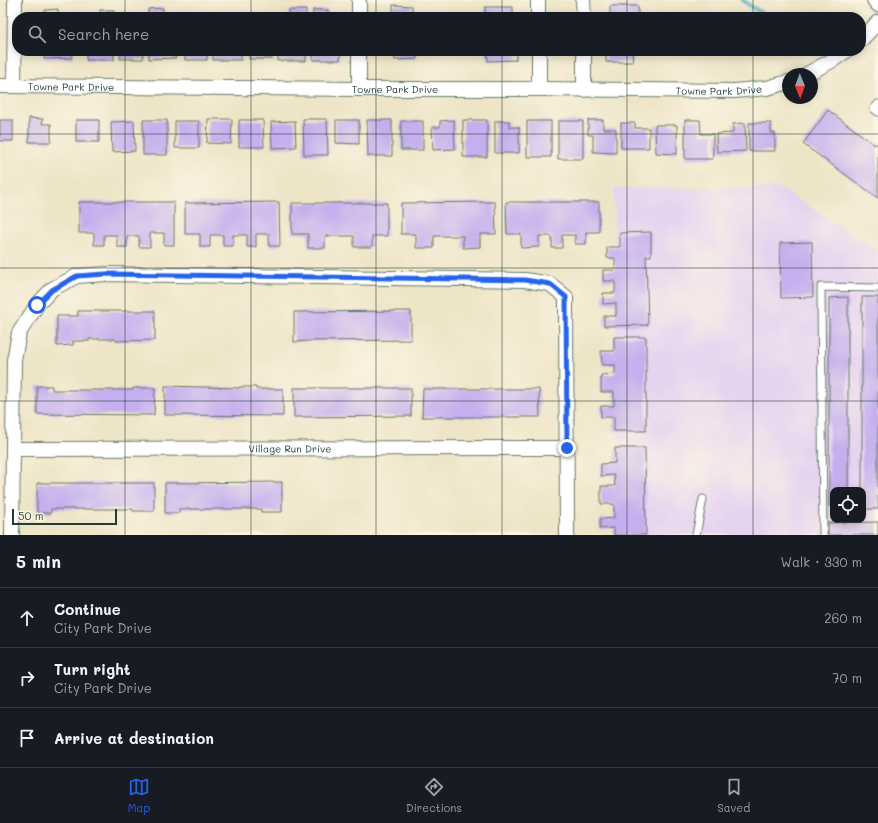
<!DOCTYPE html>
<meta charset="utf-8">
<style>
:root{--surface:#171b24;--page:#20242c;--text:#f1f3f6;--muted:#9ea1a6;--line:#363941;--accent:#2563eb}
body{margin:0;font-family:Mali,sans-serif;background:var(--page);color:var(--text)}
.controls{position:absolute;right:12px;bottom:12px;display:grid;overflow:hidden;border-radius:8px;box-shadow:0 2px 10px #0003}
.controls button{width:36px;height:36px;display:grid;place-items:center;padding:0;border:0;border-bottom:1px solid var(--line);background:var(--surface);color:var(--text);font:20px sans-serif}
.compass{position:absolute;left:782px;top:68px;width:36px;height:36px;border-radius:50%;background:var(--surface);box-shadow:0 2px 10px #0003;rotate:179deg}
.scale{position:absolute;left:12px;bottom:10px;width:105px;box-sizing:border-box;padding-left:4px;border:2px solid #1f3d34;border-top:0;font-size:11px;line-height:14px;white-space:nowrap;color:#1f3d34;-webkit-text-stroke:3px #fcf5e5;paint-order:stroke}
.stop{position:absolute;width:12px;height:12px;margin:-9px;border:3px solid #2563eb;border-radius:50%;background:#fff}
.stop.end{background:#2563eb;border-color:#fff;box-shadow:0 1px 4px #0008}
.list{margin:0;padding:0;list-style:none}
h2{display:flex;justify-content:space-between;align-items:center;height:52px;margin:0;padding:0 16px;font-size:17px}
h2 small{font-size:13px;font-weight:400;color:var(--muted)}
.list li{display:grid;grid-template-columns:26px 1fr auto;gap:12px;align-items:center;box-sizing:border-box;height:60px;padding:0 16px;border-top:1px solid var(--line)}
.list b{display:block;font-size:15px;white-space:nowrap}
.list p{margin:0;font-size:13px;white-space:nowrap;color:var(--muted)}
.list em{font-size:13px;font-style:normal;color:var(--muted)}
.icon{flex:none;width:22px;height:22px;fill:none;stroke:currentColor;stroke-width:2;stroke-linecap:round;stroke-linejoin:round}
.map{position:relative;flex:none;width:878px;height:535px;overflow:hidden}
.search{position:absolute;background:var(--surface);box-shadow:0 2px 10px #0003;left:12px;right:12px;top:12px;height:44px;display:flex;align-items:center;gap:10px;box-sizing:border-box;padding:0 14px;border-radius:16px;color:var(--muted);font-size:15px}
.sheet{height:232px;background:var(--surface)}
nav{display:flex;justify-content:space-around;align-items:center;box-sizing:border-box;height:56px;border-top:1px solid var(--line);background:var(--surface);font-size:11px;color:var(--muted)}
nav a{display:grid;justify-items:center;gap:2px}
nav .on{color:var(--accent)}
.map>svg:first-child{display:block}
.built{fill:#e6d3f0;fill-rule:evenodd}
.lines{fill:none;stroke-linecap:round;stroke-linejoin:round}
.stream{stroke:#4bb8c5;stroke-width:4}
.building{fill:#c6afee}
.lane-casing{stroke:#677867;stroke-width:9}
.street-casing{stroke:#677867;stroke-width:16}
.lane{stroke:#fff;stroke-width:7}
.street{stroke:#fff;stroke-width:14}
.route{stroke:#2563eb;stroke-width:5}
.grid{fill:none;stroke:#1f3d34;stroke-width:1;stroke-opacity:0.55}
.labels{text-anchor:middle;stroke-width:3.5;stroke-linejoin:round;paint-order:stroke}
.street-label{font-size:10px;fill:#1f3d34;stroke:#fcf5e5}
</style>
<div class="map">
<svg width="878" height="535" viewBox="0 0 878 535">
<rect width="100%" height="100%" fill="#fcf5e5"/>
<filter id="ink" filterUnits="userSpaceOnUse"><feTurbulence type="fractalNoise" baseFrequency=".025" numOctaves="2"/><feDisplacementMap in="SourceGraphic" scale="8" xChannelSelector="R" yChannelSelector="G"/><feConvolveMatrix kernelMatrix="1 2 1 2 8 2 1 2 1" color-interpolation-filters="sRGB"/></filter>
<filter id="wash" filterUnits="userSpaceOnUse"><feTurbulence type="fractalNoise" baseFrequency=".012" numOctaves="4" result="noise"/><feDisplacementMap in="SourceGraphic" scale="16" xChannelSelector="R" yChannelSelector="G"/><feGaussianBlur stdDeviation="0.9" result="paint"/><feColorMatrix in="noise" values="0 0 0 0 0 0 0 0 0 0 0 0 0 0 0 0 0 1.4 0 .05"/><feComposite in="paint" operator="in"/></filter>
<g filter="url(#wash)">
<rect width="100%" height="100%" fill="#eee5c7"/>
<path class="built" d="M614,188H780L878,250V535H619ZM833,490H863V520H833Z"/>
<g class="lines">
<path class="stream" d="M742,0L767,17"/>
</g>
<g id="blocks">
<path class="building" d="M393,5L412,6V17H389V14H393Z
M610,6H638V17H604V16H610Z
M485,7H513V17H485Z
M163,8V17H148V9Z
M58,9V17H45V10Z
M100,10H114V17H100Z
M289,10H306V17H289Z
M313,10H328V17H313Z
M185,14H199V17H185Z
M44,51H71L72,58L44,59Z
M86,51H114V60H86Z
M120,51H143V59H120Z
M149,51H176V58L149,59Z
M185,51H207V60H185Z
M213,51H241V60H213Z
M249,51H272V59H249Z
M278,51H306V61H278Z
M313,51H340V60H313Z
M394,51H417V59L395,60Z
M487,51H516V60L488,61Z
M606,51H632L633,62H606Z
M828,110L875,145L878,142V198L803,144Z
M29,118L43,119L42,124H51V142H29Z
M208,119H232L231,144L207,143Z
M303,119H327L328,155H304Z
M0,120H13V141H0Z
M76,120H99V142H76Z
M143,120H167V155H143Z
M239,120H263L264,147H239Z
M336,120H359V144L336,143Z
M367,120H392V156H368Z
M454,120L455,149L433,150L432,127H440V121Z
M463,120H487V157H463Z
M588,120H603V129H616V153L593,152V135H588Z
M685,120H700L701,134H713V159H685Z
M134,121L135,151L112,152L111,122Z
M175,121H199V148H175Z
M295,121L296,147L272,148L271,122Z
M401,121H423V150H401Z
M495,121H509V127H519V153H495Z
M527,121H551V157H527Z
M558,121H583V159H558Z
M621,123H635V128H649V148H621Z
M745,123L746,151L717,152L716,134L733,133V124Z
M749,123H771V133H775V151H749Z
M655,125H677V154L656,153Z
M79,202H174V245H164V233H150V247H139V236H127V247H117V235H104V245H94V233H79Z
M279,202L280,246H269V234H256V247H247V235H233V246H223V235H210V247H200V234H185V203Z
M495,202L496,234H480V247L463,248V236H434V248H416V234H401V203Z
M506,202H599V232H586V244H575V235H562V248H552V236H539V247L521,248V234H507Z
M292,203H387V236H372V247H354V236H325V248H308V234H292Z
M651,232V256H646L648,325L604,326V316H616V303L603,304V293H615V281H603V270H615V258H607V247H620V233Z
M812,242L813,297L781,298L780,243Z
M848,297V490H833V506H829V298Z
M862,297H878V509H863V490H862Z
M78,311H155V340L116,341L115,339H89V341H73V345L57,346V316H78Z
M411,311V340L309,341L294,342V312Z
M614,337H646V431H614V417H601V406H614V392H601V375L615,374V365H602L601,351H614Z
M37,386H52V390H133V388H155L154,415L37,414Z
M165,386L239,388V387H256V389H283V416L165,415Z
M294,388H411V416L294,417Z
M423,389H539L540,417H422Z
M615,448H645L646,535H614V528L600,529V519L614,518V504H601V486H615L614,475L601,476V464L615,463Z
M282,482V512H261V509H179V513H165V483Z
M37,483H154V511H133V509H51V513H37Z
M878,522V535H828V523Z"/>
</g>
</g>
<g filter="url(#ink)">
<use href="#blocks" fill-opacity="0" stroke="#677867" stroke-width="1"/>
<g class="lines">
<g class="lane-casing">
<path id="lane" d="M878,104L874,109L878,112
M696,535L703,499
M823,535L821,287L878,288"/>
</g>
<g class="street-casing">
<g id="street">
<path d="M538,0V17"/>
<path d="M583,0L584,17"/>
<path d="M874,0L878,5"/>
<path d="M359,17V0"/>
<path d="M861,40L878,22"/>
<path d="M539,51V89"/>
<path d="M584,51V90"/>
<path d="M807,74L833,60L846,51"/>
<path id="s1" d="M0,86L359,89H539L734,91L767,88L788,82"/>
<path d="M14,86L15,0"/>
<path d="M359,89V51"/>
<path id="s2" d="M13,449L567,448"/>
<path d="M12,535L14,360L19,333L37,305L52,289L77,276L106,274L525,280L550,284L566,297L567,535"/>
</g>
</g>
<use href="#lane" class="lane"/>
<use href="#street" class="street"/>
</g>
</g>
<g class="lines" filter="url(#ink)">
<path class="route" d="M37,305L52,290L77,276L106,274L525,280L550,284L566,297L567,448"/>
</g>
<path class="grid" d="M125,0V17M251,0V17M376,0V17M502,0V17M627,0V17M753,0V17M125,51V535M251,51V535M376,51V535M502,51V535M627,51V535M753,51V535M0,134H878M0,268H878M0,401H878"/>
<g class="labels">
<g class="street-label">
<text dy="4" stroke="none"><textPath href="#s1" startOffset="71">Towne Park Drive</textPath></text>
<text dy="4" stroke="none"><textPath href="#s1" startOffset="395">Towne Park Drive</textPath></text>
<text dy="4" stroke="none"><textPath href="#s1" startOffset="719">Towne Park Drive</textPath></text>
<text dy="4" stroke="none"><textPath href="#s2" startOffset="277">Village Run Drive</textPath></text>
</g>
</g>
</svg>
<div class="controls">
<button><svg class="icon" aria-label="locate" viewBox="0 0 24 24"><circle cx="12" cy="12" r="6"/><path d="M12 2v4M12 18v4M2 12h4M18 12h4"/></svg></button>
</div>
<svg class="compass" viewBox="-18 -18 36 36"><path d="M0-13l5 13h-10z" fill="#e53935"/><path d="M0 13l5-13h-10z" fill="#9ea1a6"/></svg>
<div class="scale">50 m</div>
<div class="stop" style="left:37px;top:305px"></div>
<div class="stop end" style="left:567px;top:448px"></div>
<div class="search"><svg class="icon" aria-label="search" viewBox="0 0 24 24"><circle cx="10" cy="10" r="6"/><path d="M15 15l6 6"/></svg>Search here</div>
</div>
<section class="sheet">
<h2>5 min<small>Walk · 330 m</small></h2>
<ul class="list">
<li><svg class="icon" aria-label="ahead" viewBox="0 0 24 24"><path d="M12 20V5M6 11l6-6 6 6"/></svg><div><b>Continue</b><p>City Park Drive</p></div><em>260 m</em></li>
<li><svg class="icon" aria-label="right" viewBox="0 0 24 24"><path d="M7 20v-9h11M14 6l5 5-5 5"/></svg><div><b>Turn right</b><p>City Park Drive</p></div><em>70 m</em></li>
<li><svg class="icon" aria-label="arrive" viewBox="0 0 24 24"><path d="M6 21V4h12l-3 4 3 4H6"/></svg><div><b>Arrive at destination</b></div></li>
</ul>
</section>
<nav>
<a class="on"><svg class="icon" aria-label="map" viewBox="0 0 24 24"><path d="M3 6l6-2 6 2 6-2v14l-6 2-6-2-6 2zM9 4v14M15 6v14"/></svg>Map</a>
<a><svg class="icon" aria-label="directions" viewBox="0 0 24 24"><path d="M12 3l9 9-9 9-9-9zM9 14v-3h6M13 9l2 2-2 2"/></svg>Directions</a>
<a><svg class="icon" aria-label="saved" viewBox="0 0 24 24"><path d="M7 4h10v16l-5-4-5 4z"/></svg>Saved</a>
</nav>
